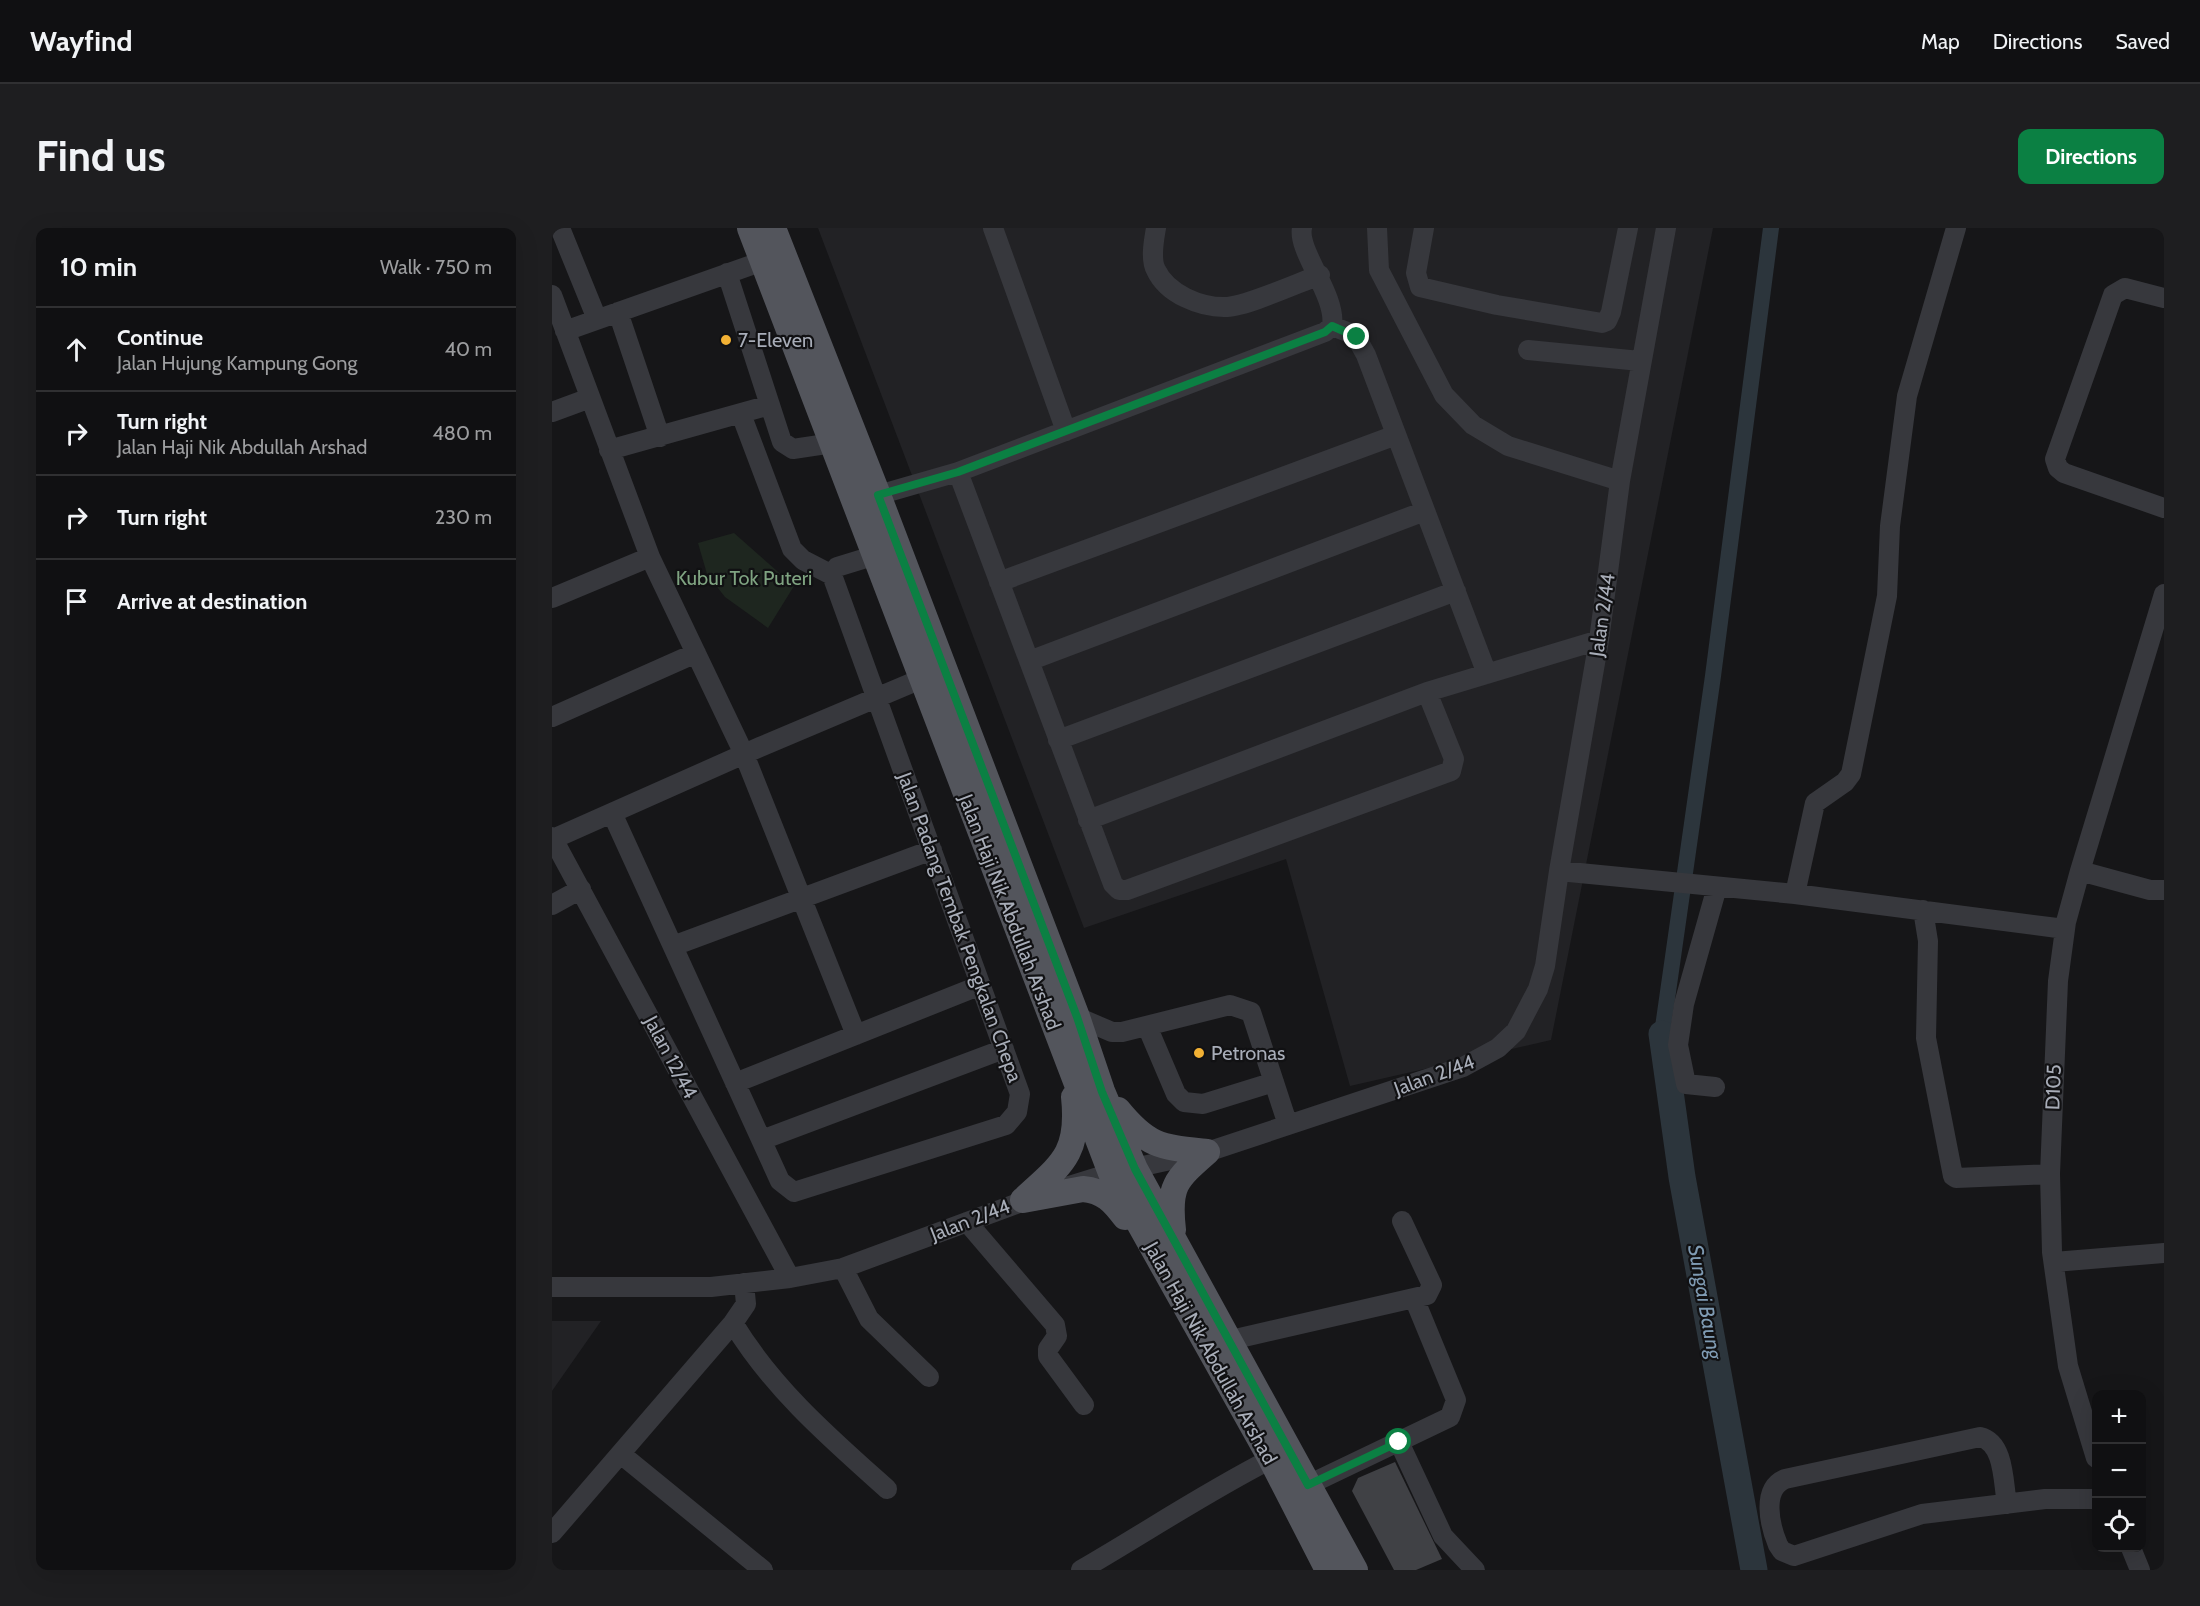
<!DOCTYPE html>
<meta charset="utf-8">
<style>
:root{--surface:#101012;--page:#1e1e20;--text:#f1f3f6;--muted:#9c9d9f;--line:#303032;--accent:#0b8043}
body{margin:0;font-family:Cabin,sans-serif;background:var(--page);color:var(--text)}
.controls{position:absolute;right:18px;bottom:18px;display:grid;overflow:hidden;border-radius:12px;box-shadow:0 6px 24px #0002}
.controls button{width:54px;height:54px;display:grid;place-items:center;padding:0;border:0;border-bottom:2px solid var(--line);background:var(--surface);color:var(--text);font:30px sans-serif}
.stop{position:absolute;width:18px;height:18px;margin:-14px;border:4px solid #0b8043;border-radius:50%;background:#fff}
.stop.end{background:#0b8043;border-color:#fff;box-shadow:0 2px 6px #0008}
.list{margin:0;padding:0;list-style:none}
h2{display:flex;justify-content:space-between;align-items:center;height:78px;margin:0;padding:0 24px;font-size:26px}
h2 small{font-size:20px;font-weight:400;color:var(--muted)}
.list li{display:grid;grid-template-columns:39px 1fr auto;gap:18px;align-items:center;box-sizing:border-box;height:84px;padding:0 24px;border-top:2px solid var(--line)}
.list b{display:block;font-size:22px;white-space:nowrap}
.list p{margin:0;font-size:20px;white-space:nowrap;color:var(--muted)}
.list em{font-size:20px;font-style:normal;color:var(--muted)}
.icon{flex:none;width:33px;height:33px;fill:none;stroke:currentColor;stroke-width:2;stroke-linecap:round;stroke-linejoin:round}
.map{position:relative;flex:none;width:1612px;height:1342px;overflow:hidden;border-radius:12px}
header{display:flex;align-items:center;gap:36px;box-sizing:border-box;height:84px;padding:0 30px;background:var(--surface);border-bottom:2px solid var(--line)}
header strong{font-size:28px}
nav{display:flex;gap:33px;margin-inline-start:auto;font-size:21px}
.intro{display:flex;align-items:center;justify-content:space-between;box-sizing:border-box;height:144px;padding:0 36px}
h1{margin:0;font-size:42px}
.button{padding:15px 27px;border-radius:12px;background:var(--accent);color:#fff;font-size:21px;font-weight:700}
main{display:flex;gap:36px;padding:0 36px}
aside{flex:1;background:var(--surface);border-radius:12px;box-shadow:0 6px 24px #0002}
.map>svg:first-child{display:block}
.built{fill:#222225}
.green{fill:#1e261f}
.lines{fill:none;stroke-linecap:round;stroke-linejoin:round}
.canal{stroke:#2c353c;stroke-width:16}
.river{stroke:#2c353c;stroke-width:27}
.building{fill:#404145}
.minor{stroke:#37383d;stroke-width:20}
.major{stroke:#53555c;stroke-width:26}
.route{stroke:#0b8043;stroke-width:8}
.poi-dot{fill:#f2b134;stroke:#111113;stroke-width:2}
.labels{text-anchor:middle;stroke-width:4.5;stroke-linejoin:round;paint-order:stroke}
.poi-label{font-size:20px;fill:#a8adb8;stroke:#111113;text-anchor:start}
.park-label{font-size:20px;fill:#7fa381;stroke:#111113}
.street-label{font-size:20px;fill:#a8adb8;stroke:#111113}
.water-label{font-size:21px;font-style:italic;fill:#7f9bb3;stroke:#111113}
</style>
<header>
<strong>Wayfind</strong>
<nav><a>Map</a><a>Directions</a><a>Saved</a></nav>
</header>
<div class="intro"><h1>Find us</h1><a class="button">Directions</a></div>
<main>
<aside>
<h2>10 min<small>Walk · 750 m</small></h2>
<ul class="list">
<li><svg class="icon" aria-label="ahead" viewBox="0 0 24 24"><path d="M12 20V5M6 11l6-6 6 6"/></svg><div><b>Continue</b><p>Jalan Hujung Kampung Gong</p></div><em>40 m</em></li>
<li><svg class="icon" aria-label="right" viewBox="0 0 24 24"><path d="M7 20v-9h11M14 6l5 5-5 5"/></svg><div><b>Turn right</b><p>Jalan Haji Nik Abdullah Arshad</p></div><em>480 m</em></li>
<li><svg class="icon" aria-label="right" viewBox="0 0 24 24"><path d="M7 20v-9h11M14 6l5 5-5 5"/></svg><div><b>Turn right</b></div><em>230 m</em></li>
<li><svg class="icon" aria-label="arrive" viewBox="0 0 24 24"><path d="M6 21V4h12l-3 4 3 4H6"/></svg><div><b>Arrive at destination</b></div></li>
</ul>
</aside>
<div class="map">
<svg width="1612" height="1342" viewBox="0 0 1612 1342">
<rect width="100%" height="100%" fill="#161618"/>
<path class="built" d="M266,0H1161L999,812L798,858L734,631L532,700Z
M0,1093H49L0,1163Z"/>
<path class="green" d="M182,305L242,358L216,400L173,369L155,346L146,315Z"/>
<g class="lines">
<path class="canal" d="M1110,806L1161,448L1219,0"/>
<path class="river" d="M1110,806L1130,949L1202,1342"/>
</g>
<path class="building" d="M843,1234L890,1331L864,1342H842L800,1263L806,1250Z"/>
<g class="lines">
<path class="minor" d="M8,0L45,91
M441,0L514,203
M604,0C602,12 598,31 604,42C615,66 649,80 675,79C695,78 746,55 768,47
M825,0L827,42L892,167L921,197L956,218L1068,253
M872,0L864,45L868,59L945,77L1050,95L1055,93L1059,84L1076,0
M175,45L230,214L241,221L281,215
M0,67L98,329L192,526L304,807
M1612,70L1573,60L1561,67L1503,231L1506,240L1512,245L1612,280
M66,84L108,209
M780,98L803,107L814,127L935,446
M13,103L211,33
M976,122L1088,133
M0,184L38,170
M189,186L240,321L251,332L280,347
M57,222L218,177
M406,244L561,656L567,662H575L899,543L902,531L875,464
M326,267L406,244L773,104L780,98C785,68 745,23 750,0
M447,354L844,207
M0,370L98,329
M477,433L873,283
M0,489L144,425
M506,512L904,363
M60,585L228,953L242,964L454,897L465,884L468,866L280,347L285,339L324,327
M536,592L875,464L1047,412
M0,609L238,1050
M1,611L208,519L369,451
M1007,643L1243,666L1513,701
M1528,643L1598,662H1612
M1243,666L1263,575L1293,554L1299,546L1335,368L1338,298L1355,168L1404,0
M0,677L29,661
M1371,682L1376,713L1374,810L1401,948L1404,950L1498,946
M121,718L380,622
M525,789L560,804H570L678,777L699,784L736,897
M595,798L624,866L632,874L651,876L722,854
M183,855L429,757
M1163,859L1134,856L1126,817L1132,776L1165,659
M210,912L452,821
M517,958L559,945L655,924L911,839L946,820L964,803L986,761L993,738L1007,643L1047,412L1068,253L1114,0
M415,994L503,1097L505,1108L496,1121V1128L532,1177
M1502,1034L1612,1025
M291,1040L317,1091L377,1149
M0,1059H159L238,1050L291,1040L483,969
M181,1095C221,1161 278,1210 335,1261
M679,1112L875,1067L880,1057L850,993
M847,1214L891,1308L923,1342
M70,1227L211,1342
M1544,1230L1516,1138L1500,1024L1498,946L1506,753L1514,694L1528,643L1612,366
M756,1257L898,1189L904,1172L862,1070
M1455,1276C1451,1255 1453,1215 1428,1209L1233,1251C1209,1261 1218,1298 1226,1317L1230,1323L1242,1328L1370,1286L1493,1271H1544
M0,1305L181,1095L194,1076L192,1055
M1579,1320L1588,1342
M529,1342C593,1305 654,1264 719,1231"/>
<path class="major" d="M198,0L559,945L719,1231L776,1342
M221,0L326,267L525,789L550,863L583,941L803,1342
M566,882C596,919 609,919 655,924
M471,972L531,961C552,963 561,973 573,989
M471,972C510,936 528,926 522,869
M621,1002C616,958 623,952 655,924"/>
</g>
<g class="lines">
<path class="route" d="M805,109L780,98L773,104L406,244L326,267L525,789L550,864L583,941L756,1257L847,1214"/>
</g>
<g class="poi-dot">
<circle cx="174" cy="112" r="6"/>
<circle cx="647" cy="825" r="6"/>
</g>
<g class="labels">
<g class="poi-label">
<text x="186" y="119">7-Eleven</text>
<text x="659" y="832">Petronas</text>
</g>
<g class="park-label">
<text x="192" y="357">Kubur Tok Puteri</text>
</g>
<g class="street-label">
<text transform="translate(1050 387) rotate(-82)" y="7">Jalan 2/44</text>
<text transform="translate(458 684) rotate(69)" y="7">Jalan Haji Nik Abdullah Arshad</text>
<text transform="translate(408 699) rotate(70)" y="7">Jalan Padang Tembak Pengkalan Chepa</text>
<text transform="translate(119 829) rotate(62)" y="7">Jalan 12/44</text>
<text transform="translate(882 847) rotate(-20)" y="7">Jalan 2/44</text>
<text transform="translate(1501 859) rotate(-88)" y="7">D105</text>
<text transform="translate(418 992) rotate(-21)" y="7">Jalan 2/44</text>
<text transform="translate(659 1125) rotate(61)" y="7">Jalan Haji Nik Abdullah Arshad</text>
</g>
<g class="water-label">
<text transform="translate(1153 1074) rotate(80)" y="7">Sungai Baung</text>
</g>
</g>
</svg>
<div class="controls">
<button>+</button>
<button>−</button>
<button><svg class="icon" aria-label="locate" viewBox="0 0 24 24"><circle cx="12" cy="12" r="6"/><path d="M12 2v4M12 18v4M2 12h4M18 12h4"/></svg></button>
</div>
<div class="stop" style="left:847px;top:1214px"></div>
<div class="stop end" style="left:805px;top:109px"></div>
</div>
</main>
